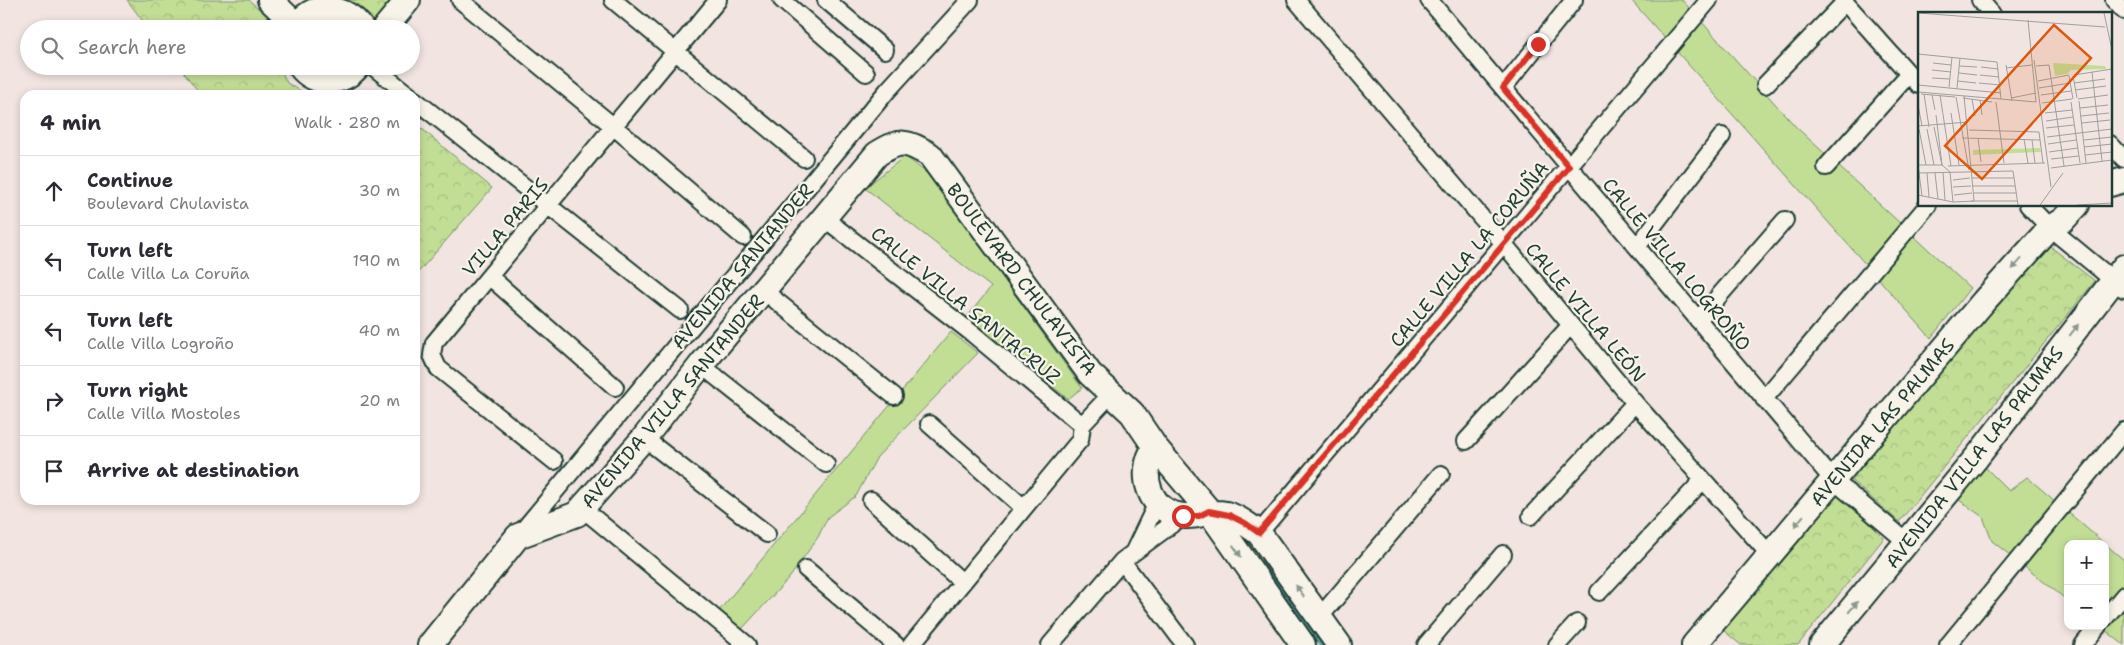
<!DOCTYPE html>
<meta charset="utf-8">
<style>
:root{--surface:#fff;--page:#f7f7f7;--text:#2b2b33;--muted:#7c7c81;--line:#e1e1e2}
body{margin:0;font-family:"Shantell Sans",sans-serif;background:var(--page);color:var(--text)}
.controls{position:absolute;right:15px;bottom:15px;display:grid;overflow:hidden;border-radius:10px;box-shadow:0 2px 8px #0003}
.controls button{width:45px;height:45px;display:grid;place-items:center;padding:0;border:0;border-bottom:1px solid var(--line);background:var(--surface);color:var(--text);font:25px sans-serif}
.stop{position:absolute;width:15px;height:15px;margin:-11px;border:4px solid #d93025;border-radius:50%;background:#fff}
.stop.end{background:#d93025;border-color:#fff;box-shadow:0 1px 5px #0008}
.list{margin:0;padding:0;list-style:none}
h2{display:flex;justify-content:space-between;align-items:center;height:65px;margin:0;padding:0 20px;font-size:21px}
h2 small{font-size:16px;font-weight:400;color:var(--muted)}
.list li{display:grid;grid-template-columns:32px 1fr auto;gap:15px;align-items:center;box-sizing:border-box;height:70px;padding:0 20px;border-top:1px solid var(--line)}
.list b{display:block;font-size:19px;white-space:nowrap}
.list p{margin:0;font-size:16px;white-space:nowrap;color:var(--muted)}
.list em{font-size:16px;font-style:normal;color:var(--muted)}
.icon{flex:none;width:28px;height:28px;fill:none;stroke:currentColor;stroke-width:2;stroke-linecap:round;stroke-linejoin:round}
.map{position:relative;flex:none;width:2124px;height:645px;overflow:hidden}
.search{position:absolute;background:var(--surface);box-shadow:0 2px 8px #0003;left:20px;top:20px;width:400px;height:55px;display:flex;align-items:center;gap:12px;box-sizing:border-box;padding:0 18px;border-radius:28px;color:var(--muted);font-size:19px}
.panel{position:absolute;background:var(--surface);box-shadow:0 2px 8px #0003;left:20px;top:90px;width:400px;height:415px;border-radius:15px}
.map>svg:first-child{display:block}
.grass{fill:#c2de95;stroke:#708e64}
.park{fill:url(#park-crowns);stroke:#708e64}
.lines{fill:none;stroke-linecap:round;stroke-linejoin:round}
.stream{stroke:#589596;stroke-width:5}
.street-casing{stroke:#1f3d34;stroke-width:20}
.secondary-casing{stroke:#1f3d34;stroke-width:28}
.street{stroke:#f7f3e8;stroke-width:16}
.secondary{stroke:#f7f3e8;stroke-width:24}
.oneway{fill:#8b988e}
.route{stroke:#d93025;stroke-width:6}
.labels{text-anchor:middle;stroke-width:4.5;stroke-linejoin:round;paint-order:stroke}
.street-label{font-size:19px;fill:#1f3d34;stroke:#f7f3e8}
.inset-road{fill:none;stroke:#9da19c;stroke-width:1}
.view{fill:#de580e;fill-opacity:0.15;stroke:#de580e;stroke-width:2.5}
.inset-edge{fill:none;stroke:#1f3d34;stroke-width:2.5}
</style>
<div class="map">
<svg width="2124" height="645" viewBox="0 0 2124 645">
<defs>
<pattern id="park-crowns" width="20" height="18" patternUnits="userSpaceOnUse" patternTransform="scale(1.25)"><rect width="20" height="18" fill="#c2de95"/><path d="M2 6a3 3 0 1 1 6 0M12 15a3 3 0 1 1 6 0" fill="none" stroke="#a6bf81"/></pattern>
</defs>
<rect width="100%" height="100%" fill="#f1e4e1"/>
<filter id="ink" filterUnits="userSpaceOnUse"><feTurbulence type="fractalNoise" baseFrequency=".02" numOctaves="2"/><feDisplacementMap in="SourceGraphic" scale="10" xChannelSelector="R" yChannelSelector="G"/><feConvolveMatrix kernelMatrix="1 2 1 2 8 2 1 2 1" color-interpolation-filters="sRGB"/></filter>
<g filter="url(#ink)">
<path class="grass" d="M1631,0H1682L1796,127L1970,288L1931,338Z
M905,156L929,175L1082,388L1068,399L967,317L991,287L865,188Z
M951,332L978,353L877,457L856,496L828,517L818,537L790,577L741,630L718,612Z
M1980,462L2009,491L2027,477L2105,544H2068V601L1992,541L1983,517L1952,495Z
M2105,544L2124,560V645L2100,626H2105Z"/>
<path class="park" d="M127,0H249L271,20L272,29H149Z
M346,0H398L376,26L364,10Z
M179,66H279L287,83L308,95H201Z
M415,123L492,188L415,276Z
M2047,244L2095,281L1899,522L1844,474Z
M1834,494L1852,506L1884,538L1798,645H1741L1718,626Z"/>
<g class="lines">
<path class="stream" d="M1263,562L1322,645"/>
<g class="street-casing">
<path id="street" d="M460,0L613,126L743,237
M613,0L804,158
M782,0L866,73
M826,0L885,50
M1296,0L1504,244L1635,403L1770,555
M1429,0L1833,480L1907,542
M1843,0L1919,85
M1980,0L1992,14
M2114,0L2124,11
M372,66L409,95
M1765,85L1845,2
M1503,88L1574,0
M415,100L680,310
M2110,144L2124,159
M1826,167L1909,74
M2028,205L2050,228L2124,289
M824,218L973,334L1082,425
M1637,247L1722,136
M490,277L615,387
M764,291L894,396
M1698,320L1785,220
M701,365L826,464
M1764,399L1928,205
M929,424L1024,508
M644,438L767,534
M1466,441L1570,326
M554,461L438,368L432,355L434,343L718,0
M871,500L962,582
M582,508L747,645
M1531,516L1635,403
M1259,533L1709,0
M519,535L887,91L970,0
M1134,551L1157,503
M1122,561L1185,645
M806,569L896,645
M1599,592L1702,481
M1319,618L1441,474
M2105,618L2124,595
M911,645L1080,440L1082,425L1112,393
M1050,645L1122,561L1183,516
M1426,645L1503,554
M1557,645L1577,623
M1948,645L2124,431
M2083,645L2098,626"/>
</g>
<g class="secondary-casing">
<path id="secondary" d="M270,0L297,26
M296,29C309,0 347,5 362,29
M384,29L408,0
M300,66C314,86 344,85 358,66
M2110,184L2124,180
M1155,447C1137,473 1149,514 1185,516C1202,517 1206,510 1226,514C1238,517 1249,526 1259,533L1339,645
M430,645L518,536L577,514L582,508L644,438L701,365L877,154C901,139 906,141 930,155L1090,374L1132,413L1155,447L1209,511L1303,645
M1694,645L1984,301L2050,228L2063,220L2077,205
M1822,645L1977,457L2124,267"/>
</g>
<use href="#street" class="street"/>
<use href="#secondary" class="secondary"/>
</g>
<defs><path id="oneway-solid" d="M-6-.8H1V-3.2L6.5 0L1 3.2V.8H-6Z" transform="scale(1.25)"/></defs>
<g class="oneway">
<use href="#oneway-solid" transform="translate(2017 264) rotate(132)"/>
<use href="#oneway-solid" transform="translate(2074 330) rotate(-52)"/>
<use href="#oneway-solid" transform="translate(1799 521) rotate(130)"/>
<use href="#oneway-solid" transform="translate(1237 551) rotate(55)"/>
<use href="#oneway-solid" transform="translate(1300 591) rotate(-125)"/>
<use href="#oneway-solid" transform="translate(1853 607) rotate(-50)"/>
</g>
</g>
<g class="lines" filter="url(#ink)">
<path class="route" d="M1183,516H1199L1209,511L1229,515L1245,523L1259,533L1569,167L1503,88L1538,44"/>
</g>
<g class="labels">
<g class="street-label">
<text transform="translate(505 227) rotate(-50)" y="7">VILLA PARIS</text>
<text transform="translate(1469 254) rotate(-50)" y="7">CALLE VILLA LA CORUÑA</text>
<text transform="translate(1677 264) rotate(50)" y="7">CALLE VILLA LOGROÑO</text>
<text transform="translate(742 266) rotate(-50)" y="7">AVENIDA SANTANDER</text>
<text transform="translate(1022 279) rotate(53)" y="7">BOULEVARD CHULAVISTA</text>
<text transform="translate(966 305) rotate(39)" y="7">CALLE VILLA SANTACRUZ</text>
<text transform="translate(1586 312) rotate(50)" y="7">CALLE VILLA LEÓN</text>
<text transform="translate(672 401) rotate(-50)" y="7">AVENIDA VILLA SANTANDER</text>
<text transform="translate(1882 422) rotate(-50)" y="7">AVENIDA LAS PALMAS</text>
<text transform="translate(1974 457) rotate(-52)" y="7">AVENIDA VILLA LAS PALMAS</text>
</g>
</g>
<g transform="translate(1918 12)">
<rect width="194" height="194" fill="#f1e4e1"/>
<path d="M122,136L123,140L97,141L55,143V138Z" fill="#c2de95"/>
<path d="M135,51L187,54L188,57L153,58L149,62L137,64Z" fill="#c2de95"/>
<path class="inset-road" d="M0,1L187,15M186,1L194,38M0,42L79,50L83,87M116,48L133,175M15,51L33,53M88,53L94,89M41,54L59,55M118,54L131,53L146,154M63,55L80,57M88,56L114,53M14,58L33,60M174,60L184,149M41,61L59,63M62,63L81,65M156,63L194,57M151,64L155,87M155,64L159,86M14,66L32,67M40,69L58,71M120,69L151,63M61,71L82,73M156,71L187,67M0,73L83,81M31,75L34,45M39,76L42,46M121,76L152,71M157,78L188,74M0,80L118,90L110,8M3,82L37,85M6,82L11,115M14,83L17,98M22,83L33,154M123,83L153,79M46,84L56,188M38,85L51,158M45,86L74,90M93,86L118,81M54,87L57,104M160,87L190,83M62,88L64,103M161,89L168,151M78,90L86,151M153,90L162,151M124,91L154,87M0,93L4,114M162,96L190,93M33,101L41,153M127,101L154,98M18,103L24,153M163,104L191,101M128,109L155,105M164,111L192,108M0,114L50,110M16,115L24,153M128,116L156,113M1,117L8,153M9,117L16,153M51,118L121,120L125,151M129,125L194,117M44,126L122,128M60,126L63,150M106,127L110,151M114,128L117,151M166,128L194,125M130,132L158,128M166,135L194,132M131,140L160,136M167,143L194,140M133,147L161,144M0,153H24L32,160L35,190M0,153L4,184M30,154L127,151M133,156L194,148M25,160L27,188M0,161L95,159L100,193M9,161L11,185M17,161L20,187M54,166H96M35,168L52,166M55,174H97M35,175L53,174M56,181H98M0,183L35,190L57,189H53M36,183L54,181M57,189H99M122,193L145,161M159,193L194,191"/>
<path class="view" d="M136,13L173,46L64,167L27,134Z"/>
<rect width="194" height="194" class="inset-edge"/>
</g>
</svg>
<div class="controls">
<button>+</button>
<button>−</button>
</div>
<div class="stop" style="left:1183px;top:516px"></div>
<div class="stop end" style="left:1538px;top:44px"></div>
<div class="search"><svg class="icon" aria-label="search" viewBox="0 0 24 24"><circle cx="10" cy="10" r="6"/><path d="M15 15l6 6"/></svg>Search here</div>
<section class="panel">
<h2>4 min<small>Walk · 280 m</small></h2>
<ul class="list">
<li><svg class="icon" aria-label="ahead" viewBox="0 0 24 24"><path d="M12 20V5M6 11l6-6 6 6"/></svg><div><b>Continue</b><p>Boulevard Chulavista</p></div><em>30 m</em></li>
<li><svg class="icon" aria-label="left" viewBox="0 0 24 24"><path d="M17 20v-9H6M10 6l-5 5 5 5"/></svg><div><b>Turn left</b><p>Calle Villa La Coruña</p></div><em>190 m</em></li>
<li><svg class="icon" aria-label="left" viewBox="0 0 24 24"><path d="M17 20v-9H6M10 6l-5 5 5 5"/></svg><div><b>Turn left</b><p>Calle Villa Logroño</p></div><em>40 m</em></li>
<li><svg class="icon" aria-label="right" viewBox="0 0 24 24"><path d="M7 20v-9h11M14 6l5 5-5 5"/></svg><div><b>Turn right</b><p>Calle Villa Mostoles</p></div><em>20 m</em></li>
<li><svg class="icon" aria-label="arrive" viewBox="0 0 24 24"><path d="M6 21V4h12l-3 4 3 4H6"/></svg><div><b>Arrive at destination</b></div></li>
</ul>
</section>
</div>
